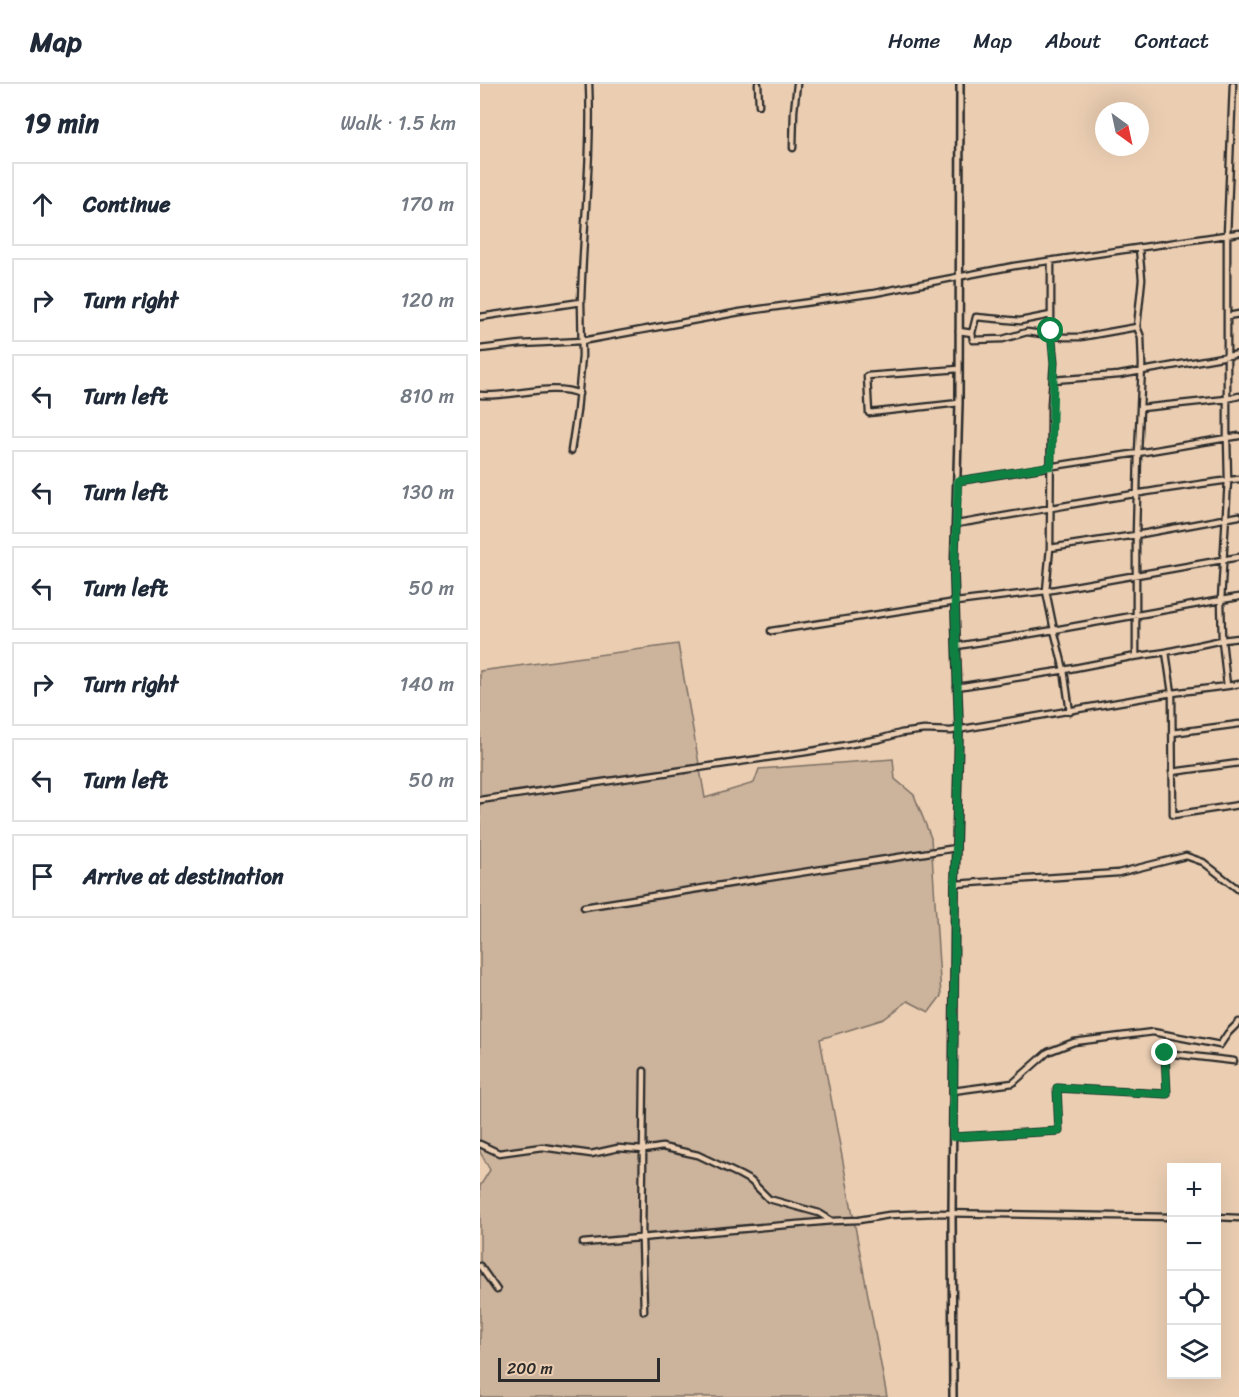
<!DOCTYPE html>
<meta charset="utf-8">
<style>
:root{--surface:#fff;--page:#f2f2f3;--text:#1f2937;--muted:#747a83;--line:#e0e1e3}
body{margin:0;font-family:Sriracha,sans-serif;background:var(--page);color:var(--text)}
.controls{position:absolute;right:18px;bottom:18px;display:grid;overflow:hidden;border-radius:0px;box-shadow:0 6px 24px #0002}
.controls button{width:54px;height:54px;display:grid;place-items:center;padding:0;border:0;border-bottom:2px solid var(--line);background:var(--surface);color:var(--text);font:30px sans-serif}
.compass{position:absolute;left:615px;top:18px;width:54px;height:54px;border-radius:50%;background:var(--surface);box-shadow:0 6px 24px #0002;rotate:147deg}
.scale{position:absolute;left:18px;bottom:15px;width:162px;box-sizing:border-box;padding-left:6px;border:3px solid #2b2b2b;border-top:0;font-size:16px;line-height:21px;white-space:nowrap;color:#2b2b2b;-webkit-text-stroke:4px #ebceb2;paint-order:stroke}
.stop{position:absolute;width:18px;height:18px;margin:-14px;border:4px solid #0b8043;border-radius:50%;background:#fff}
.stop.end{background:#0b8043;border-color:#fff;box-shadow:0 2px 6px #0008}
.list{margin:0;padding:0;list-style:none}
h2{display:flex;justify-content:space-between;align-items:center;height:78px;margin:0;padding:0 24px;font-size:26px}
h2 small{font-size:20px;font-weight:400;color:var(--muted)}
.list li{display:grid;grid-template-columns:39px 1fr auto;gap:18px;align-items:center;box-sizing:border-box;height:84px;margin:0 12px 12px;padding:0 12px;border:2px solid var(--line);border-radius:0px}
.list b{display:block;font-size:22px;white-space:nowrap}
.list em{font-size:20px;font-style:normal;color:var(--muted)}
.icon{flex:none;width:33px;height:33px;fill:none;stroke:currentColor;stroke-width:2;stroke-linecap:round;stroke-linejoin:round}
.map{position:relative;flex:none;width:759px;height:1313px;overflow:hidden}
header{display:flex;align-items:center;gap:36px;box-sizing:border-box;height:84px;padding:0 30px;background:var(--surface);border-bottom:2px solid var(--line)}
header strong{font-size:28px}
nav{display:flex;gap:33px;margin-inline-start:auto;font-size:21px}
main{display:flex}
aside{flex:1;background:var(--surface)}
.map>svg:first-child{display:block}
.grass{fill:#ccb39c;stroke:#7c6f64;stroke-width:1.5}
.lines{fill:none;stroke-linecap:round;stroke-linejoin:round}
.minor-casing{stroke:#2b2b2b;stroke-width:9}
.tertiary-casing{stroke:#2b2b2b;stroke-width:10}
.minor{stroke:#ebceb2;stroke-width:4.5}
.tertiary{stroke:#ebceb2;stroke-width:5}
.route{stroke:#0b8043;stroke-width:8}
</style>
<header>
<strong>Map</strong>
<nav><a>Home</a><a>Map</a><a>About</a><a>Contact</a></nav>
</header>
<main>
<aside>
<h2>19 min<small>Walk · 1.5 km</small></h2>
<ul class="list">
<li><svg class="icon" aria-label="ahead" viewBox="0 0 24 24"><path d="M12 20V5M6 11l6-6 6 6"/></svg><div><b>Continue</b></div><em>170 m</em></li>
<li><svg class="icon" aria-label="right" viewBox="0 0 24 24"><path d="M7 20v-9h11M14 6l5 5-5 5"/></svg><div><b>Turn right</b></div><em>120 m</em></li>
<li><svg class="icon" aria-label="left" viewBox="0 0 24 24"><path d="M17 20v-9H6M10 6l-5 5 5 5"/></svg><div><b>Turn left</b></div><em>810 m</em></li>
<li><svg class="icon" aria-label="left" viewBox="0 0 24 24"><path d="M17 20v-9H6M10 6l-5 5 5 5"/></svg><div><b>Turn left</b></div><em>130 m</em></li>
<li><svg class="icon" aria-label="left" viewBox="0 0 24 24"><path d="M17 20v-9H6M10 6l-5 5 5 5"/></svg><div><b>Turn left</b></div><em>50 m</em></li>
<li><svg class="icon" aria-label="right" viewBox="0 0 24 24"><path d="M7 20v-9h11M14 6l5 5-5 5"/></svg><div><b>Turn right</b></div><em>140 m</em></li>
<li><svg class="icon" aria-label="left" viewBox="0 0 24 24"><path d="M17 20v-9H6M10 6l-5 5 5 5"/></svg><div><b>Turn left</b></div><em>50 m</em></li>
<li><svg class="icon" aria-label="arrive" viewBox="0 0 24 24"><path d="M6 21V4h12l-3 4 3 4H6"/></svg><div><b>Arrive at destination</b></div></li>
</ul>
</aside>
<div class="map">
<svg width="759" height="1313" viewBox="0 0 759 1313">
<rect width="100%" height="100%" fill="#ebceb2"/>
<filter id="ink" filterUnits="userSpaceOnUse"><feTurbulence type="fractalNoise" baseFrequency=".0167" numOctaves="2"/><feDisplacementMap in="SourceGraphic" scale="12" xChannelSelector="R" yChannelSelector="G"/><feConvolveMatrix kernelMatrix="1 2 1 2 8 2 1 2 1" color-interpolation-filters="sRGB"/></filter>
<g filter="url(#ink)">
<path class="grass" d="M198,560L225,714L274,699L279,685L413,675L415,695L434,711L451,754L461,912L449,928L428,917L404,935L340,955L407,1313H0V1102L10,1086L0,1068V587Z"/>
<g class="lines">
<g class="minor-casing">
<path id="minor" d="M278,0L279,21
M753,0L747,151V354L658,369L656,451L759,432
M313,64L314,27L317,0
M571,177V247L574,278L571,320L570,464L656,451V572L584,586L574,546L741,516L748,396L747,354L759,352
M101,218C103,145 112,73 109,0
M748,232L759,230
M0,233L101,218L102,272L97,327L91,367
M479,247L492,249L493,256L523,255L547,248L584,253H601L657,243
M492,249L496,233L540,237L571,231
M0,265L41,260L102,257L260,228L395,209L534,182L759,149
M573,296L639,291L759,270
M0,311C29,314 75,298 99,310
M479,319L389,329L387,292L479,285
M661,324L747,315L759,312
M478,397L658,369L662,281L661,253L657,243L662,195L659,164
M476,440C571,425 664,406 759,395
M291,547L476,518L566,507L570,464
M759,554L742,556L747,602L759,600
M477,562L574,546L566,507L759,473
M653,573L686,568
M584,586L590,628
M747,602L692,609L686,568L742,556L741,516L759,513
M477,603L586,586
M692,649L759,640
M692,688L759,679
M0,716L326,668L400,655L421,649L444,646L471,647L692,609L693,731L759,721
M475,800L638,789L706,772L723,778L759,806
M104,823L476,764
M164,987L162,1155L164,1227
M473,1007L533,999L568,968L594,958L673,948L740,961L748,949L759,938
M473,1053L579,1047L577,1004L687,1010L685,969L754,977
M0,1060L19,1069L62,1063L111,1070L138,1064L164,1066L182,1063L218,1071L260,1091L271,1097L289,1115L339,1129L352,1137L379,1136L409,1131L457,1129L692,1133
M736,1133L759,1134
M103,1159L352,1137
M0,1182L17,1206"/>
</g>
<g class="tertiary-casing">
<path id="tertiary" d="M473,1313L472,1130L475,800L479,645L474,492L479,319L480,0"/>
</g>
<use href="#minor" class="minor"/>
<use href="#tertiary" class="tertiary"/>
</g>
</g>
<g class="lines" filter="url(#ink)">
<path class="route" d="M571,247L574,279L571,382L478,397L474,492L479,645L475,800L473,1053L579,1047L577,1004L687,1010L685,969"/>
</g>
</svg>
<div class="controls">
<button>+</button>
<button>−</button>
<button><svg class="icon" aria-label="locate" viewBox="0 0 24 24"><circle cx="12" cy="12" r="6"/><path d="M12 2v4M12 18v4M2 12h4M18 12h4"/></svg></button>
<button><svg class="icon" aria-label="layers" viewBox="0 0 24 24"><path d="M12 4l9 5-9 5-9-5zM3 14l9 5 9-5"/></svg></button>
</div>
<svg class="compass" viewBox="-18 -18 36 36"><path d="M0-13l5 13h-10z" fill="#e53935"/><path d="M0 13l5-13h-10z" fill="#747a83"/></svg>
<div class="scale">200 m</div>
<div class="stop" style="left:571px;top:247px"></div>
<div class="stop end" style="left:685px;top:969px"></div>
</div>
</main>
